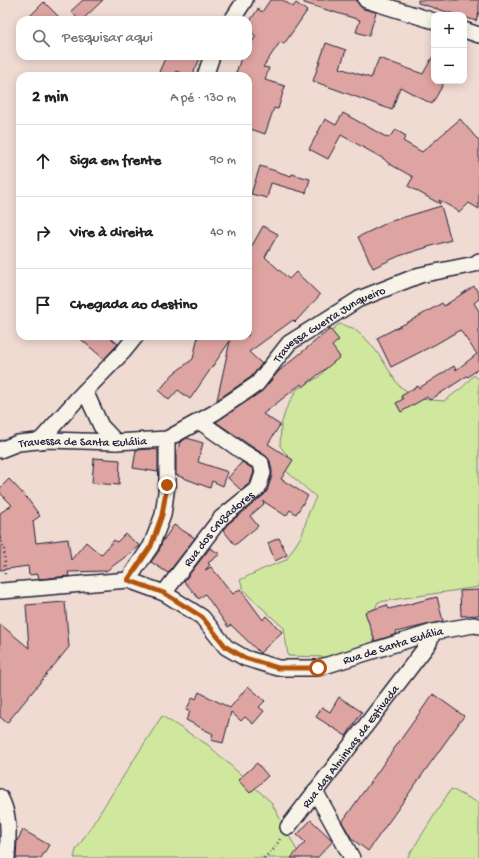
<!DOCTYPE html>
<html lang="pt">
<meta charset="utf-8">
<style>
:root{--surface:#fff;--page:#f2f2f2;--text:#202124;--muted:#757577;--line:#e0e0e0}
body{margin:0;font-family:"Gochi Hand",sans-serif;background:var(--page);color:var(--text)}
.controls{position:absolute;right:12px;top:12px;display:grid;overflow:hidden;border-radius:8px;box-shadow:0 2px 10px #0003}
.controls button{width:36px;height:36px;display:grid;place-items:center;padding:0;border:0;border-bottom:1px solid var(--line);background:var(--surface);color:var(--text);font:20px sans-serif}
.stop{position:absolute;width:12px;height:12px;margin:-9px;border:3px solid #b45309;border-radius:50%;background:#fff}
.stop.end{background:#b45309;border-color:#fff;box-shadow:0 1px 4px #0008}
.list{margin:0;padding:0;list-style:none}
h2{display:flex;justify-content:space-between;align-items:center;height:52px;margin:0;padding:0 16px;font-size:17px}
h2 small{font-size:13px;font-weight:400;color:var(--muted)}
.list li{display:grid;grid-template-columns:26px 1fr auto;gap:12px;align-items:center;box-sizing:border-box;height:72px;padding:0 16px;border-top:1px solid var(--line)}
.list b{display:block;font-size:15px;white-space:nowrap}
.list em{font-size:13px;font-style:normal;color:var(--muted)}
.icon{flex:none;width:22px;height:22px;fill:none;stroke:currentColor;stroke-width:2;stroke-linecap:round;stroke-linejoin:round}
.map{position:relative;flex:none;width:479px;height:858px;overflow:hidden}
.search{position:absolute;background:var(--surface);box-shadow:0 2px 10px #0003;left:16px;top:16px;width:236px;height:44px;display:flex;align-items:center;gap:10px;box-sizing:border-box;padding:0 14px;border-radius:12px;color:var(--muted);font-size:15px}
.panel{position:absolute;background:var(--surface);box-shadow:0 2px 10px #0003;left:16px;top:72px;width:236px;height:268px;border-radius:12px}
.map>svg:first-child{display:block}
.green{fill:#cfe89e;stroke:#78856c}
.building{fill:#dea4a1;stroke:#22223b}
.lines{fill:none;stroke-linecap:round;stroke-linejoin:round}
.minor-casing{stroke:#22223b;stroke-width:18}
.path{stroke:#22223b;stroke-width:2.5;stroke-dasharray:1 3;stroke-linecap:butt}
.minor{stroke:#f7f3e8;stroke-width:15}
.route{stroke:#b45309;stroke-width:5}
.labels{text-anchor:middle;stroke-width:3;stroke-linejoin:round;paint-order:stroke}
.street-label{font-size:12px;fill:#22223b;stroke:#f7f3e8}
</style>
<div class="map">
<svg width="479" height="858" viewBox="0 0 479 858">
<rect width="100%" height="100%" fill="#f0dbd3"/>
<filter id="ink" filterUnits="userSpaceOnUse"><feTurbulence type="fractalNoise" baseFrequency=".025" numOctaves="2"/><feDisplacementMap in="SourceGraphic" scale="8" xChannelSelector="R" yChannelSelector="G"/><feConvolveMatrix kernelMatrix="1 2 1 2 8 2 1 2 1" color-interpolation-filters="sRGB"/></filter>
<g filter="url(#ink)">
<path class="green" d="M339,324L353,328L368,341L380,356L399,386L420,399L444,401L463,387L474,375L479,380V587L378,602L371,619L374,644L326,657L288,656L284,628L249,596L244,590L240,580L263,569L286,560L302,535L309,512L316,497L285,470L291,460L280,446L281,425L286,409L297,389L319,377L332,362L330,332Z
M162,716L208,745L271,802L301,858H74L76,850Z
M451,789L479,803V858H407Z"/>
<path class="building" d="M83,0H103L82,20H79L71,11Z
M270,0H283L293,7L296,3L307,11L284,44L280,42L263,67L269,68L265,80L285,86L278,109L274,108L265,134L248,128V76H235L241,58L242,56H248V48L256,36L248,30V24L258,9L262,12Z
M304,0H357V2L360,6L363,9L376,12L369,36L356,32L360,20L304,3Z
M418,0H479V12L476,21L464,17V15H457L418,3Z
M44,2L62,20H26Z
M326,43L346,50L340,68L371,78L379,58L423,74L434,54V81H445L432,104L400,87L392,110L313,81Z
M166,56H201L192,76H188L176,71L174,76H167L159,72Z
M343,113L388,138L396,130L406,136L403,141L422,152L460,119L479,141V209L469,203L460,212L439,200L440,204L408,186L413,177L388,163L384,159L341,135L328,159L309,149L325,119L336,125Z
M260,166L291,176L292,174L310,179L306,193L271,183L267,198L251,194Z
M441,206L451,240L399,256L373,268L358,237L387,223L388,222Z
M263,226L278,234L265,257L289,279L296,272L320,295L295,322L293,320L249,352L262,364L251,377L217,400L230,341L190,399L178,390L169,400L159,391L173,374L193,359L198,336H248V253Z
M474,286L479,294V299L474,303L479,311V368L468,377L467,376L430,400L427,397L401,412L396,403L403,399L401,396L418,386L419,388L454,366L456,370L477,354L460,330L436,344L391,367L377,338L414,319L442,303L444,306Z
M330,329L339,340L332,346L340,357L303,387L301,384L263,414L280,425L268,444L293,460L281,479L308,496L296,514L290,510L286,516L263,501L264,504L250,516L258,526L235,545L223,530L228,524L264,495L267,491L272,476V471L270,461L266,456L248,444L216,422L262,391L279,371Z
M77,336H108L118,344L104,359Z
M187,438L203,443L198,462L228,472L223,486L212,481L210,488L176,475V452H177L180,442Z
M150,449L158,450V472L133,468L136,450Z
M94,458L120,460L119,485L92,483Z
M242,462L253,469L254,472L250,483L241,490L228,478Z
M9,479L27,498L40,516L33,521L36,543L68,539L71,560L86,542L101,555L114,540L117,542L125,534L140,546L106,571L68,572L69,576L39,579L38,574L29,575L28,566L0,570V513L12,505L0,493V488Z
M174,525L195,538L168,573L151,562L159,551L162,542Z
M279,538L287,555L275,561L268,543Z
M210,548L220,554L208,563L210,565L205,570L211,567L233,594L240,589L263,620L266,616L282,632L260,653L231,625L228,627L205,594L199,599L184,581Z
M479,590V615L461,616L460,591Z
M437,597L443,621L396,632L397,634L375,641L365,612L387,605L389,609Z
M65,602L69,647L7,723L0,717V624L29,648L26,605Z
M248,686L265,701L259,707L264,711L253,724L245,717L241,721L231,712L223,743L211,740L213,734L186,720L190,712L186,710L193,697L196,699L199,692L230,708Z
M433,694L464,716L368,851L352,839L342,822Z
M339,697L362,712L346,736L316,717L322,707L330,712Z
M257,763L268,776L250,793L238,780Z
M311,820L333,841L317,858H291L305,842L297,835Z
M23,830L49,845L41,858H16L17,841Z"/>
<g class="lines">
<g class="minor-casing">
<g id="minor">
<path d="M366,0L434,21"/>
<path d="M232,20L245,0"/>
<path d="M464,30L479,35"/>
<path d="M205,76L212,56"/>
<path d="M85,391L101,426L116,442"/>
<path d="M40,441L79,397L123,352L136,336"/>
<path id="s1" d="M0,450L18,443L48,440L116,442L167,439L214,413L257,384L289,343L359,299L420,275L475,264L479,261"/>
<path d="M128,580L151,546L163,515L167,485V439"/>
<path id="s2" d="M0,591H2L128,580L164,593L202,617L226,647L245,658L278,668H318L433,632L474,625L479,626"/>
<path id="s3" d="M164,593L221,518L258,488L263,473L261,463L243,452L199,421"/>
<path d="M315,791L352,858"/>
<path d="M0,797C11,818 8,835 7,858"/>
<path id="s4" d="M288,827L429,643L433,632"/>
</g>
</g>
<path class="path" d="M0,538L4,547L5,577
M264,858L274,849L280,839"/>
<use href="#minor" class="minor"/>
</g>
</g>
<g class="lines" filter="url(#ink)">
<path class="route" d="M167,485L162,515L151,546L128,580L164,593L202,617L226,647L245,658L278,668H318"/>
</g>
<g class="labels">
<g class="street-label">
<text dy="4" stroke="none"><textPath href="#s1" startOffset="370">Travessa Guerra Junqueiro</textPath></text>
<text dy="4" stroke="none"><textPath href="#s1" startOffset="84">Travessa de Santa Eulália</textPath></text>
<text dy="4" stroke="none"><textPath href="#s3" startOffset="85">Rua dos Cruzadores</textPath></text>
<text dy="4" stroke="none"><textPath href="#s2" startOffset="425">Rua de Santa Eulália</textPath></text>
<text dy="4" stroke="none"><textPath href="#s4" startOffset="102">Rua das Alminhas da Estivada</textPath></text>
</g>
</g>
</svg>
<div class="controls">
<button>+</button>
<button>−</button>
</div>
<div class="stop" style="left:318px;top:668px"></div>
<div class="stop end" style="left:167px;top:485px"></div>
<div class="search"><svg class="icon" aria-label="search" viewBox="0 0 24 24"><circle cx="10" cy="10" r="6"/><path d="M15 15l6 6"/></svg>Pesquisar aqui</div>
<section class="panel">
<h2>2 min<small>A pé · 130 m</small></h2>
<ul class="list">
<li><svg class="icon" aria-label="ahead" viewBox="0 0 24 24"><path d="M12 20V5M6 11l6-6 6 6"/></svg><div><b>Siga em frente</b></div><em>90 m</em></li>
<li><svg class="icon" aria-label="right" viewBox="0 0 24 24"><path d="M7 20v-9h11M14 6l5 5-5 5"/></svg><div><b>Vire à direita</b></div><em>40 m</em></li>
<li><svg class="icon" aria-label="arrive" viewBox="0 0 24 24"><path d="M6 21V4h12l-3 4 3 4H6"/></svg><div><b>Chegada ao destino</b></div></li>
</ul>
</section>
</div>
